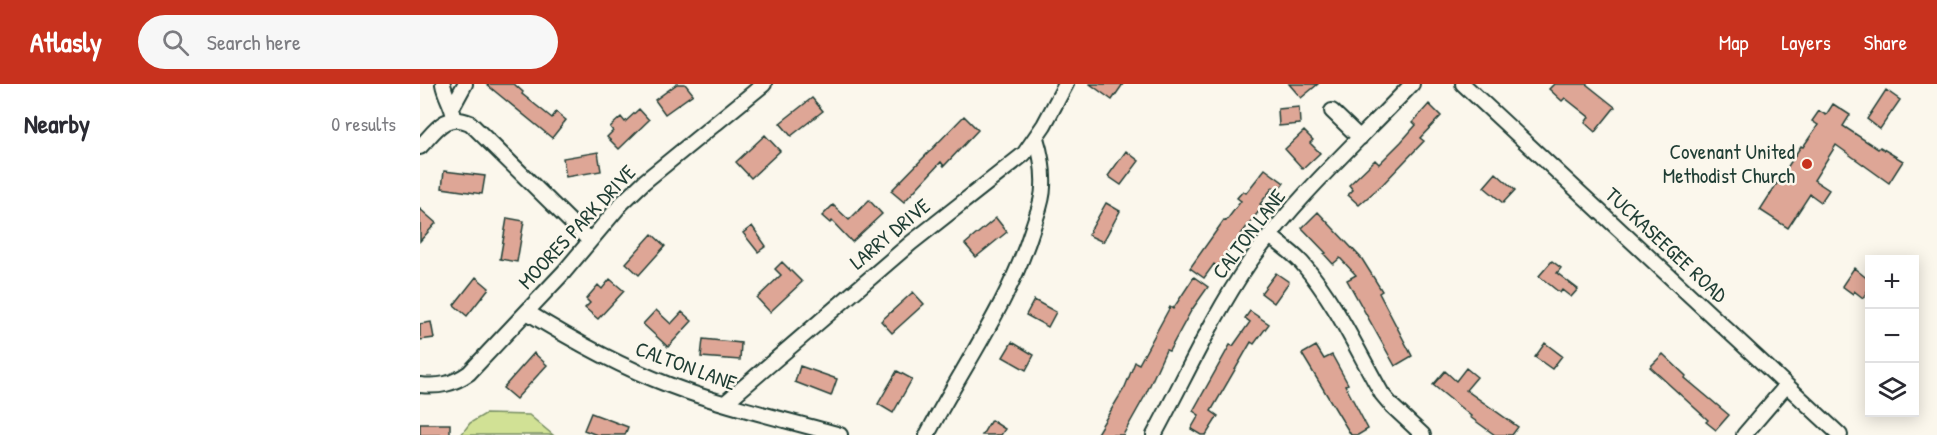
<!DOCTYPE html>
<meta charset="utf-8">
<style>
:root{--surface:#fff;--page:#f7f7f7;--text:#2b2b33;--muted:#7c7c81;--line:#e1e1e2;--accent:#c8321e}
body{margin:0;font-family:"Patrick Hand",sans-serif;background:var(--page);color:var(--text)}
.controls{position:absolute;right:18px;bottom:18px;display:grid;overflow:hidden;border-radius:0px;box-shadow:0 3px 15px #0003}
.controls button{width:54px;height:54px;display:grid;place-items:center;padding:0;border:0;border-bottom:2px solid var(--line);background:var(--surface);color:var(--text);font:30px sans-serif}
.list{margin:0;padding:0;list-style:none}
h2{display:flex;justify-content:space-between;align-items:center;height:78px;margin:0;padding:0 24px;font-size:26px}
h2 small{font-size:20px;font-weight:400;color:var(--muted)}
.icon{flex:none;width:33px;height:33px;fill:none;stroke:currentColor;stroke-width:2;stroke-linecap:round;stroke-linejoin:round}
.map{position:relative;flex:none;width:1517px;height:351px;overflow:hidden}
header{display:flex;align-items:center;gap:36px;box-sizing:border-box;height:84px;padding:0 30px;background:var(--accent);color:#fff}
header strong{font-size:28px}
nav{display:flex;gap:33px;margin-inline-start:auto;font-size:21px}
.search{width:420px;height:54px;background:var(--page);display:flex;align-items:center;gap:15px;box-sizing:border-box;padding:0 21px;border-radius:33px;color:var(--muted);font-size:22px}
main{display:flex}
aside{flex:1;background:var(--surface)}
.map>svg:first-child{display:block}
.green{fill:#d1e195;stroke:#788f64;stroke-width:1.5}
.building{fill:#dea696;stroke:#1f3d34;stroke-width:1.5}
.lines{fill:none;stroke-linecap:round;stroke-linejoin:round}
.minor-casing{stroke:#1f3d34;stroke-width:18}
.minor{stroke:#fbf7ec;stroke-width:14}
.poi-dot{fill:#c8321e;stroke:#fbf7ec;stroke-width:2}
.labels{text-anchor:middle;stroke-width:5;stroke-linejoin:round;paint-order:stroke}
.poi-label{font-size:21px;fill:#1f3d34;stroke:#fbf7ec;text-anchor:end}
.street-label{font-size:21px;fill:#1f3d34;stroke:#fbf7ec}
</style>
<header>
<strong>Atlasly</strong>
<div class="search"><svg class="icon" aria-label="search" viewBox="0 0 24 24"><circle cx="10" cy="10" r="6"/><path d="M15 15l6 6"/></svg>Search here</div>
<nav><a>Map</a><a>Layers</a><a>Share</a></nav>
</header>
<main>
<aside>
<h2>Nearby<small>0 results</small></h2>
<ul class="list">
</ul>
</aside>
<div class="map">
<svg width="1517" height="351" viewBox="0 0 1517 351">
<rect width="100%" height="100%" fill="#fbf7ec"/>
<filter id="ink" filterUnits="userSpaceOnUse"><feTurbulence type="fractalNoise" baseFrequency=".0167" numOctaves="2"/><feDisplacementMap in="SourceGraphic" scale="12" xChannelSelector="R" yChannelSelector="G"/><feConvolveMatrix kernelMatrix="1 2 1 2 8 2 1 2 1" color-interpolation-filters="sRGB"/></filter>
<g filter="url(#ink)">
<path class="green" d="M65,330L109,331L133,351H41L50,339Z"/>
<path class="building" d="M66,0H94L103,8L102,10L132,34L136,28L146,36L132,54Z
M257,0H265L273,10L245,30L235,16Z
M670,0H703L692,16Z
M869,0H898L881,14Z
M1134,0H1166L1195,23L1175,48L1165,39L1169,33L1145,14L1142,17L1129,5Z
M1466,6L1480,16L1460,45L1447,35Z
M392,14L403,27L371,52L360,39Z
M1009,20L1021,32L1000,54L1004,57L963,100L939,121L928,111L933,106L929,101L955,76L959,80L981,58L996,41L993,38Z
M1413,20L1430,31L1423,42L1458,65L1460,63L1483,77L1469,99L1416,61L1394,96L1409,106L1401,118L1390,110L1368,144L1340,126L1381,62L1383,63L1398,41L1392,37L1399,27L1406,31Z
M879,23L880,40L859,42L858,25Z
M219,25L229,36L199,65L187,53L193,47L190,43L201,33L205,38Z
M544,32L558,46L524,82L521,78L484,118L471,107Z
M884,47L893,56L890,59L900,69L883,85L865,65Z
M345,51L360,67L331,94L316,78Z
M706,67L719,77L701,101L688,92Z
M178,68L181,87L146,93L143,74Z
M845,85L864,99L858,107L853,103L840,120L843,122L802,175L803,176L798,183L794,180L784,194L770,184L804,136L806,137L821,117L817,114L823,107L826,109Z
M24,87L65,92L62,110L22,104Z
M1076,89L1095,106L1083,119L1064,103Z
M449,116L462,130L432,158L412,137L410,139L402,132L413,121L429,136Z
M686,119L700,127L683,158L668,151Z
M0,125L16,139L0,157Z
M898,128L942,175L962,207L959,209L992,272L975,282L927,196L936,191L920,174L913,180L904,170L906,169L882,144Z
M87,134L104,137L97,178L80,175Z
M576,134L587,148L556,173L545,160Z
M332,142L346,162L338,168L323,149Z
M232,150L245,162L219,191L206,179Z
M1132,177L1141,184L1137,189L1158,205L1151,213L1142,206L1140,209L1119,192Z
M362,178L382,198L350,228L337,214L361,191L355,185Z
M1434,184L1449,196V204L1443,214L1434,207L1433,210L1422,202Z
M856,189L869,198L854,219L841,209Z
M56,193L69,204L47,232L34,221Z
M774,193L788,203L771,227L749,267L746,266L725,312L703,351H676L705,303L715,278L719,280L750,223L753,225Z
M190,195L204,207L178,235L165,224L170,219L166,215L178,201L182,205Z
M493,208L504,220L472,249L461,237Z
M614,216L636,228L628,243L606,231Z
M236,226L251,240L262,228L272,237L248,263L223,240Z
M830,227L849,240L834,260L831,258L791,327L798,332L786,351H781L771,345L779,331L773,327L810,261L813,262L830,238L825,234Z
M11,238L14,254L0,256V240Z
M283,255L321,259L320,276L281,273Z
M592,258L614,271L606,286L583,273Z
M1125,259L1142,272L1132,285L1115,273Z
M896,262L904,275L912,271L928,300L925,301L948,345L938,351H931L882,270Z
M114,269L127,281L96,315L83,304Z
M1243,270L1266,292L1265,294L1309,331L1296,346L1286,338L1288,336L1230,283Z
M380,282L417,295L411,312L375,298Z
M1046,284L1057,293L1046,306L1098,343L1092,351H1075L1050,333L1051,332L1013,301L1025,287L1036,297Z
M477,287L492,295L473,329L458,320Z
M171,329L208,343L205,351H177L164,346Z
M571,336L585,345L581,351H562Z
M0,340H30V351H0Z"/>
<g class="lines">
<g class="minor-casing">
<path id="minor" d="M23,0C25,12 33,22 34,34
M1043,0L1420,351
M33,22L45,0
M912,27L940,54
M0,63C16,46 25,28 50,39L170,157
M850,152C860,160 873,169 882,179C915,217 937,266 962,310L972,322L1003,351
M107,228C152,256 199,282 249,301C304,322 363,335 420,351
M0,301C20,303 33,300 49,289L144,188L202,119L225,97L344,0
M305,319L491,159L604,70L624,41L646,0
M507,351C543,282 590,218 613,143C617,130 623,117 623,103C624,86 621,70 616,54
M734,351C765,294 792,233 829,179C876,113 937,58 992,0
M1324,351L1366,302"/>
</g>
<use href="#minor" class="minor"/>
</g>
</g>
<circle class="poi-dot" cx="1387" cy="80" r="6"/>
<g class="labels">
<g class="poi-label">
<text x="1375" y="75">Covenant United<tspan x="1375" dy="24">Methodist Church</tspan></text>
</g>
<g class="street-label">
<text transform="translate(157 143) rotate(-47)" y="7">MOORES PARK DRIVE</text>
<text transform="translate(470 150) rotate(-40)" y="7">LARRY DRIVE</text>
<text transform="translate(829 150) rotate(-53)" y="7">CALTON LANE</text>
<text transform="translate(1246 161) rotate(43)" y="7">TUCKASEEGEE ROAD</text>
<text transform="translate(266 282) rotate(20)" y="7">CALTON LANE</text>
</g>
</g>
</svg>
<div class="controls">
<button>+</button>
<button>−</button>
<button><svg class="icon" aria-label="layers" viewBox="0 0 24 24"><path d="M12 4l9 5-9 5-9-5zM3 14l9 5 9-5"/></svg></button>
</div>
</div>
</main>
